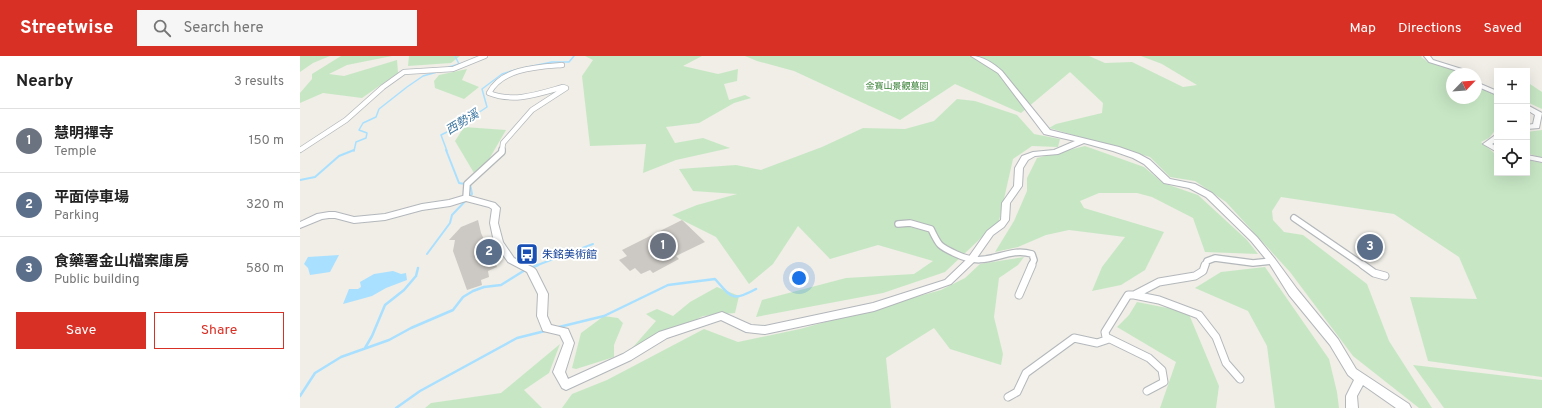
<!DOCTYPE html>
<meta charset="utf-8">
<style>
:root{--surface:#fff;--page:#f6f6f6;--text:#222;--muted:#767676;--line:#e0e0e0;--accent:#d93025}
body{margin:0;font-family:Overpass,"Noto Sans TC",sans-serif;background:var(--page);color:var(--text)}
.controls{position:absolute;right:12px;top:12px;display:grid;overflow:hidden;border-radius:0px;box-shadow:0 4px 16px #0002}
.controls button{width:36px;height:36px;display:grid;place-items:center;padding:0;border:0;border-bottom:1px solid var(--line);background:var(--surface);color:var(--text);font:20px sans-serif}
.compass{position:absolute;left:1146px;top:12px;width:36px;height:36px;border-radius:50%;background:var(--surface);box-shadow:0 4px 16px #0002;rotate:65deg}
.you{position:absolute;left:499px;top:222px;width:14px;height:14px;margin:-10px;border:3px solid #fff;border-radius:50%;background:#1a73e8;box-shadow:0 0 0 6px #1a73e833}
.badge{display:grid;place-items:center;width:26px;height:26px;border-radius:50%;background:var(--accent);color:#fff;font-size:13px;font-weight:700}
.pin{position:absolute;translate:-50% -50%;border:2px solid #fff;box-shadow:0 1px 4px #0006}
.list{margin:0;padding:0;list-style:none}
h2{display:flex;justify-content:space-between;align-items:center;height:52px;margin:0;padding:0 16px;font-size:17px}
h2 small{font-size:13px;font-weight:400;color:var(--muted)}
.list li{display:grid;grid-template-columns:26px 1fr auto;gap:12px;align-items:center;box-sizing:border-box;height:64px;padding:0 16px;border-top:1px solid var(--line)}
.list b{display:block;font-size:15px;white-space:nowrap}
.list p{margin:0;font-size:13px;white-space:nowrap;color:var(--muted)}
.list em{font-size:13px;font-style:normal;color:var(--muted)}
.actions{display:flex;gap:8px;padding:12px 16px}
.actions a{flex:1;padding:9px 0;border:1px solid var(--accent);border-radius:0px;text-align:center;font-size:14px;color:var(--accent)}
.actions .main{background:var(--accent);color:#fff}
.icon{flex:none;width:22px;height:22px;fill:none;stroke:currentColor;stroke-width:2;stroke-linecap:round;stroke-linejoin:round}
.map{position:relative;flex:none;width:1242px;height:352px;overflow:hidden}
header{display:flex;align-items:center;gap:24px;box-sizing:border-box;height:56px;padding:0 20px;background:var(--accent);color:#fff}
header strong{font-size:19px}
nav{display:flex;gap:22px;margin-inline-start:auto;font-size:14px}
.search{width:280px;height:36px;background:var(--page);display:flex;align-items:center;gap:10px;box-sizing:border-box;padding:0 14px;border-radius:0px;color:var(--muted);font-size:15px}
main{display:flex}
aside{flex:1;background:var(--surface)}
.map>svg:first-child{display:block}
.green{fill:#c7e7c4}
.water{fill:#a9e0ff}
.lines{fill:none;stroke-linecap:round;stroke-linejoin:round}
.stream-far2{stroke:#a9e0ff;stroke-width:1.5}
.stream-far1{stroke:#a9e0ff;stroke-width:2}
.stream{stroke:#a9e0ff;stroke-width:2.5}
.building{fill:#ccc9c4}
.street-far2-casing{stroke:#b4b8bb;stroke-width:6}
.street-far1-casing{stroke:#b4b8bb;stroke-width:8}
.street-casing{stroke:#b4b8bb;stroke-width:9}
.secondary-casing{stroke:#b3b7bb;stroke-width:2}
.street-far2{stroke:#fff;stroke-width:4.5}
.street-far1{stroke:#fff;stroke-width:5.5}
.street{stroke:#fff;stroke-width:7}
.secondary{fill:#fff;fill-rule:evenodd}
.labels{text-anchor:middle;stroke-width:4;stroke-linejoin:round;paint-order:stroke}
.far-park-label{font-size:9px;fill:#378134;stroke:#fff}
.transit-label{font-size:11px;fill:#164399;stroke:#fff;text-anchor:start}
.water-label{font-size:12px;font-style:italic;fill:#3e76a0;stroke:#fff}
</style>
<header>
<strong>Streetwise</strong>
<div class="search"><svg class="icon" aria-label="search" viewBox="0 0 24 24"><circle cx="10" cy="10" r="6"/><path d="M15 15l6 6"/></svg>Search here</div>
<nav><a>Map</a><a>Directions</a><a>Saved</a></nav>
</header>
<main>
<aside>
<h2>Nearby<small>3 results</small></h2>
<ul class="list">
<li><span class="badge" style="background:#6b7280">1</span><div><b>慧明禪寺</b><p>Temple</p></div><em>150 m</em></li>
<li><span class="badge" style="background:#5c6f8a">2</span><div><b>平面停車場</b><p>Parking</p></div><em>320 m</em></li>
<li><span class="badge" style="background:#5c6f8a">3</span><div><b>食藥署金山檔案庫房</b><p>Public building</p></div><em>580 m</em></li>
</ul>
<div class="actions"><a class="main">Save</a><a>Share</a></div>
</aside>
<div class="map">
<svg width="1242" height="352" viewBox="0 0 1242 352">
<rect width="100%" height="100%" fill="#f0eee7"/>
<path class="green" d="M0,0H30L13,7L0,16Z
M41,0H92L47,9L29,18L44,20L97,4L98,17L62,42L23,37L0,47V37L12,23V18Z
M109,0H160L151,7L108,10Z
M285,0H402L383,10L418,18L438,13L437,25L424,28L429,44L445,39L451,42L434,47L399,67L366,71L375,87L403,82L430,92L376,104L343,117L346,88L290,90L282,20L293,4Z
M445,0H789L805,7L832,6L883,31L897,29L862,8L841,0H1122L1121,1L1128,6L1157,15L1159,18H1152V42H1176V30L1197,40V72L1189,82L1181,86L1194,97L1197,98V117H1227V104L1242,107V321L1128,305L1110,241L1177,243L1159,201L1094,158L981,141L972,155L973,164L984,176L1003,179L1067,228L1089,285L1132,352H1119L1053,300L990,216L926,146L895,125L870,121L850,101L749,72L756,68L802,57L803,47L770,16L721,57L655,28L600,64L494,15L457,5Z
M167,13L162,24L179,31L164,43L135,32L134,25L139,19Z
M1227,26L1242,36V53L1227,46Z
M657,43L675,45L717,59L734,78L760,83L758,91L732,90L713,103L699,165L645,216L583,237L456,261L462,244L546,222L614,218L633,205L578,189L530,203L498,170L473,208L449,228L416,181L372,159L397,149L437,138L393,135L379,113L436,109L461,114L522,91L563,72L605,73L634,65Z
M164,71L206,74L188,105L174,117L155,85Z
M1242,74V102L1227,97V76Z
M785,90L844,111L863,127L898,139L947,184L958,198L905,196L893,162L852,141L837,137H799L780,145L784,152L864,176L845,214L821,229L792,235L802,211L825,181L769,174L746,179L718,191L695,196L714,165L727,135V122L737,102Z
M724,201L718,209L699,222L694,261L703,298L701,309L650,293L634,272L586,302L591,352H262L272,338L307,324L404,273L438,286L500,273L641,234L665,222L680,208Z
M965,211L1029,303L1037,336L1039,352H975L967,290L948,255L895,232L921,216Z
M417,231L439,240L435,257L403,260L326,299L356,265L346,258L357,253L373,260L390,246Z
M837,246L888,256L919,330L916,352H860L876,306L817,271L829,259Z
M304,260L318,262L323,267L314,289V301L276,313L272,312L281,277Z
M260,288L249,317L224,334L242,352H125L131,347L201,337Z
M1113,309L1242,324V352H1144Z"/>
<path class="water" d="M39,199L30,216L10,219L8,212L4,208L8,201Z
M93,215L101,218L106,217L107,224L86,232L72,240L43,248L49,233H58L61,231L60,226L74,218Z"/>
<g class="lines">
<path class="stream-far2" d="M149,11L159,8L155,0
M223,12L252,6H269L274,0
M54,95L56,86L66,82L67,77L59,74L63,67L76,61L79,53L107,31L123,20L137,16
M147,95L141,79L157,71L187,51L182,33L202,18L215,14"/>
<path class="stream-far1" d="M146,94L159,127L165,128
M0,124L15,121L39,100L54,94
M127,198L150,167L152,159L172,138L170,128
M235,210L293,188"/>
<path class="stream" d="M231,212L238,209
M259,271L304,260L368,229L415,223C432,242 432,246 456,233
M65,292L72,280L85,249L104,234L116,220L118,212
M0,340L15,317L41,301L89,284L111,272L153,254L163,241L173,235L184,231L201,229L225,214
M96,352L120,335L217,282L245,275"/>
</g>
<path class="building" d="M178,164L181,177L197,211L188,215L189,221L181,224L182,229L167,234L153,195L155,184H149L161,171Z
M382,164L405,186L376,200L379,203L353,217L350,214L341,218L335,212L330,215L319,204L327,200L322,194Z"/>
<g class="lines">
<g class="street-far2-casing">
<path id="street-far2" d="M0,94L46,64L83,31L104,16L153,13L185,0
M202,95L203,87L232,54L266,32L263,31C238,38 214,47 189,37C202,12 237,11 262,9"/>
</g>
<g class="street-far1-casing">
<path id="street-far1" d="M166,142L167,128L202,96V94
M994,162L1064,210
M598,168L610,167L631,173C639,190 639,190 656,198C689,214 704,190 732,198L734,204L731,210
M905,210L907,205L915,202L953,207L972,205"/>
</g>
<g class="street-casing">
<path id="street" d="M1063,209L1074,217L1085,220
M719,239L732,209
M834,239L859,244L899,259L916,281L926,307L940,323
M847,335L864,326L862,314L849,302L806,281L805,276L828,239H834L859,226L895,220L903,215L905,209
M708,341L717,336L726,317L774,282L797,287L809,283"/>
</g>
<g class="secondary-casing">
<path id="secondary" d="M671,0C683,0 693,7 702,15L750,74L819,91L839,98L850,104L870,123L895,128L912,137L957,181L975,203L997,233L1038,283L1056,313L1109,348L1111,352H1096L1063,329L1057,340L1058,352H1046V340L1054,324L1048,319L1030,289L989,239L969,207L951,185L906,141L889,132L864,127L844,108L833,102L813,95L784,87L758,98L735,100L728,104L723,112L722,130L710,147L709,164L704,171L693,179L674,206L651,228L574,255L465,278L446,276L421,264L367,282L331,304L266,334L262,332L253,316L264,287L260,279L243,275L237,260L238,238L227,216L208,206L194,186L190,167L192,153L189,151L166,145L150,150L122,154L85,164L54,167L35,162H29L22,163L0,172V166L17,158L29,156H35L54,161L85,158L122,148L149,144L166,139L195,147L200,152L198,167L203,186L214,202L234,212L236,214L248,238L247,260L251,269L268,273L274,287L265,316L268,323L323,298L359,276L422,256L451,269L465,270L573,247L645,224L668,202L687,175L701,164L702,147L714,130L715,112L722,100L733,96L754,94L775,85L744,78L698,17Z
M1124,0H1130L1133,4L1165,14L1168,18H1162L1161,16L1129,6Z
M1176,26L1197,35V39L1176,30Z
M1227,49L1242,57L1239,72L1227,73V69L1233,68L1235,59L1227,54Z
M1194,80H1197V85L1192,88L1197,91V96L1183,88Z
M1227,99L1242,102V106L1227,103Z"/>
</g>
<use href="#street-far2" class="street-far2"/>
<use href="#street-far1" class="street-far1"/>
<use href="#street" class="street"/>
<use href="#secondary" class="secondary"/>
</g>
<defs>
<g id="bus-square" transform="scale(1.15)"><rect x="-9" y="-9" width="18" height="18" rx="4" fill="#1a4fb4" stroke="#fff"/><path d="M-5-6H5V4H4V6H2V4H-2V6H-4V4H-5ZM-3.5-4V0h7V-4ZM-3.5 1.2v1.5H-2V1.2ZM2 1.2v1.5H3.5V1.2Z" fill="#fff"/></g>
</defs>
<g fill-rule="evenodd">
<use href="#bus-square" x="227" y="198"/>
</g>
<g class="labels">
<g class="far-park-label">
<text x="597" y="33">金寶山景觀墓園</text>
</g>
<g class="transit-label">
<text x="242" y="202">朱銘美術館</text>
</g>
<g class="water-label">
<text transform="translate(162 66) rotate(-31)" y="4">西勢溪</text>
</g>
</g>
</svg>
<div class="controls">
<button>+</button>
<button>−</button>
<button><svg class="icon" aria-label="locate" viewBox="0 0 24 24"><circle cx="12" cy="12" r="6"/><path d="M12 2v4M12 18v4M2 12h4M18 12h4"/></svg></button>
</div>
<svg class="compass" viewBox="-18 -18 36 36"><path d="M0-13l5 13h-10z" fill="#e53935"/><path d="M0 13l5-13h-10z" fill="#767676"/></svg>
<div class="you"></div>
<div class="pin badge" style="left:363px;top:190px;background:#6b7280">1</div>
<div class="pin badge" style="left:189px;top:196px;background:#5c6f8a">2</div>
<div class="pin badge" style="left:1070px;top:191px;background:#5c6f8a">3</div>
</div>
</main>
